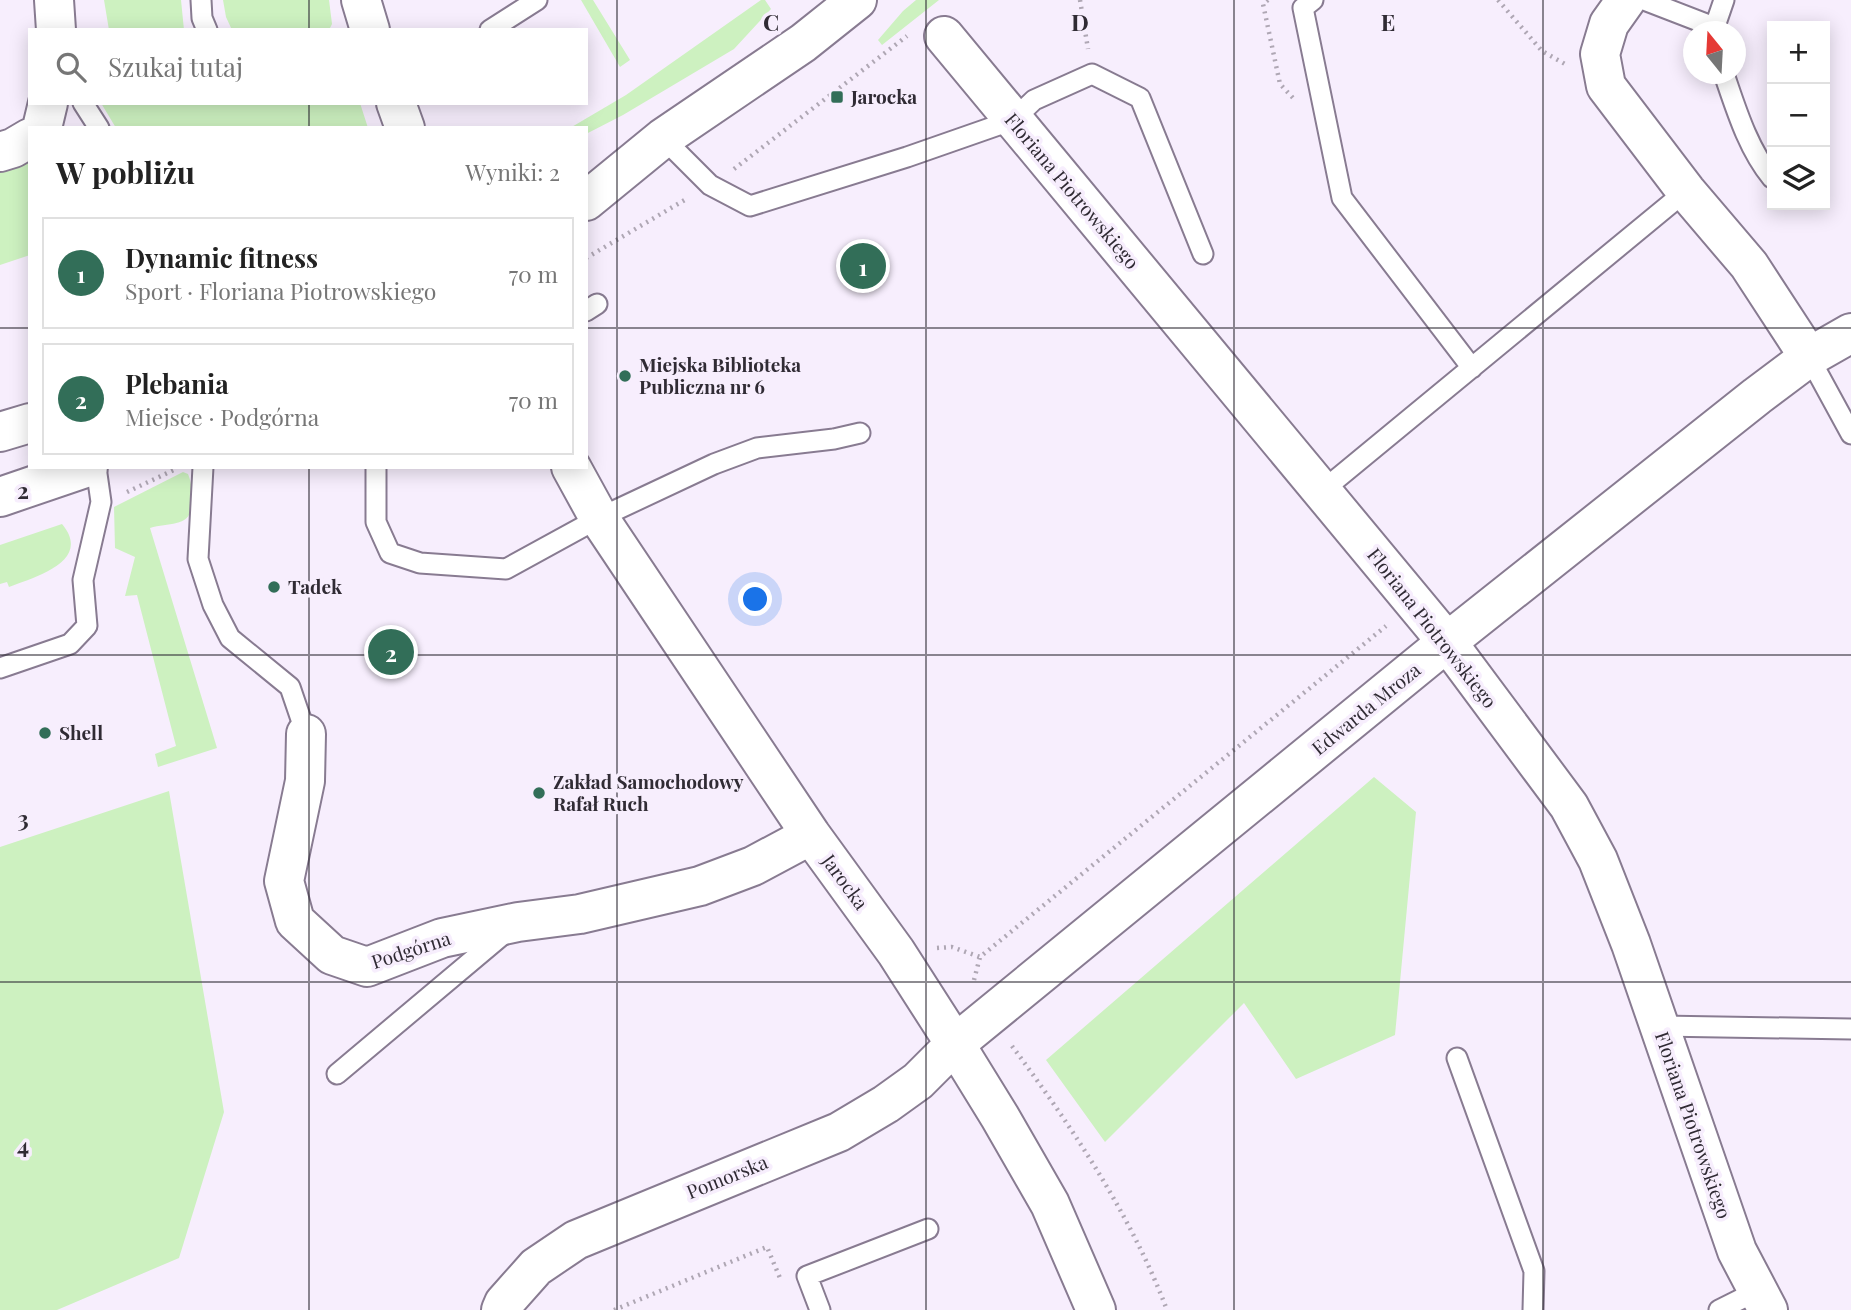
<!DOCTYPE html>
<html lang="pl">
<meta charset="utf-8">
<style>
:root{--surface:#fff;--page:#f6f6f6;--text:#222;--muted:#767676;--line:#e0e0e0;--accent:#326e58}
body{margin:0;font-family:"Playfair Display",serif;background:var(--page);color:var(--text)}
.controls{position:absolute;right:21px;top:21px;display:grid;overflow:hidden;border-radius:0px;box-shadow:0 4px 18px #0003}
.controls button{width:63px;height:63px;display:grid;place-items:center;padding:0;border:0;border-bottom:2px solid var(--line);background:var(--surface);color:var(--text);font:35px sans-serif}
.compass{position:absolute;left:1683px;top:21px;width:63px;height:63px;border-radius:50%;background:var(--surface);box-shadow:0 4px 18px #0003;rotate:342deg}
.you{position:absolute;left:756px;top:600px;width:24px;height:24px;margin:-18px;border:5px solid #fff;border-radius:50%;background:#1a73e8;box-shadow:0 0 0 10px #1a73e833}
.badge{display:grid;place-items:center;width:46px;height:46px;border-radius:50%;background:var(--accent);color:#fff;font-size:23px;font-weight:700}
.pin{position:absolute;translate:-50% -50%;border:4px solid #fff;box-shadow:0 2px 7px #0006}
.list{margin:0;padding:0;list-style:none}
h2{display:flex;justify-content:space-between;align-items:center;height:91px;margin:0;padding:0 28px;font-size:30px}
h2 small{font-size:23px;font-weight:400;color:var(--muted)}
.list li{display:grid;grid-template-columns:46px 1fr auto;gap:21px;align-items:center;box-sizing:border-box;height:112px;margin:0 14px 14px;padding:0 14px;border:2px solid var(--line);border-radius:0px}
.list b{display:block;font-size:26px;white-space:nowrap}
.list p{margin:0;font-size:23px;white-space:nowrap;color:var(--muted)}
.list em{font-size:23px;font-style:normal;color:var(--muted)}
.icon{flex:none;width:38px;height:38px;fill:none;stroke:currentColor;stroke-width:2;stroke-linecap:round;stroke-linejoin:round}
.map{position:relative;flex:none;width:1851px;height:1310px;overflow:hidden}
.search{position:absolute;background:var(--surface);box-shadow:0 4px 18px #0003;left:28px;top:28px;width:560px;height:77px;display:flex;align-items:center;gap:18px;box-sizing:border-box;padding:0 24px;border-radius:0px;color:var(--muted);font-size:26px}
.panel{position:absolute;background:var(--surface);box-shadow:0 4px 18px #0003;left:28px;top:126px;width:560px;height:343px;border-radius:0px}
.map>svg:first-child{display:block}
.green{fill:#cdf1c0}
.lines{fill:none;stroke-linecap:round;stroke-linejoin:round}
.lane-casing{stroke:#887b91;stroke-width:23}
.street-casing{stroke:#887b91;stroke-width:42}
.secondary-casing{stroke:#887b91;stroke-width:42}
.path{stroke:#afa7b4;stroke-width:4.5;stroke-dasharray:2 5;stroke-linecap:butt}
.lane{stroke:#fff;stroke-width:19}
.street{stroke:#fff;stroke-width:38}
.secondary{stroke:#fff;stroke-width:38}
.grid{fill:none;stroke:#302b34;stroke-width:2;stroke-opacity:0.55}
.poi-dot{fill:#326e58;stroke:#f7eefd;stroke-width:2.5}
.labels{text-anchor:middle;stroke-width:7;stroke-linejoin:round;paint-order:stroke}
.poi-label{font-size:19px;font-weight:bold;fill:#302b34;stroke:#f7eefd;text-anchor:start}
.street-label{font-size:19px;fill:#302b34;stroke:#f7eefd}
.grid-label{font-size:23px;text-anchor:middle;font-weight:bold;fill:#302b34;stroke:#f7eefd;stroke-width:7;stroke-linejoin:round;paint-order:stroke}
</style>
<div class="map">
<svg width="1851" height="1310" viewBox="0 0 1851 1310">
<rect width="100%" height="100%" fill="#f7eefd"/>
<path class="green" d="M104,0H181L184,30H109Z
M223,0H329L332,24L329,30H232L226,17Z
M581,0H593L630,60L620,67Z
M761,0H765L771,9L734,49L623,115L586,134V128H570L626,95Z
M916,0H939L882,45L878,40L903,11Z
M101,103H360L368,128H116Z
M30,157V255L0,265V166Z
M183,472L188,474C192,483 192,492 192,502C192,528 170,522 150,528L217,748L158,767L155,754L176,746L137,595L125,596L135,557L115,548L114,507Z
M62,524C93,561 35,577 9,587L7,582L0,584V545Z
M1374,777L1416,812L1395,1035L1296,1079L1244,1003L1105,1142L1046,1060Z
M169,791L224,1112L179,1258L57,1310H0V847Z"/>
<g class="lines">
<g class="lane-casing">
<path id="lane" d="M201,0L202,18L207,30
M1313,0L1303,8L1342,198L1472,368
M1644,0L1714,27
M490,30L537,0
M1713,32L1724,0
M1724,74C1736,109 1748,149 1772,178
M83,103L99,128
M663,138L710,185L750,206L907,157L1013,120L1034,100L1092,74L1140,98L1203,254
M586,311L597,304
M1809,357L1851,434
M203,467L198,559L213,605L230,638L290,687L306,734
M376,467V522L390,553L420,563L506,569L599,518L714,464L757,448L834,439L860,433
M1322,491L1686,191
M0,668L70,644L87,626L83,580L101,502L96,467
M1660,1026L1851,1029
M1457,1058L1534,1271L1533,1310
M337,1074L506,932
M820,1310L807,1276L928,1229
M1719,1310L1759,1290"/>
</g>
<g class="street-casing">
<path id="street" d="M54,0L56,30
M361,0L370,30
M1626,0L1609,24L1600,54L1606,86L1686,191L1749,265L1809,357
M944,36L1447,642L1569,806L1598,860L1631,944L1737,1251L1768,1310
M396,103L405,128
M42,128L48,103
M0,152L13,148L30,138
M571,467L599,518L811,835L896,952L955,1044L1000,1117L1050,1204L1096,1310
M306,734L305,781L284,881L295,921L332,955L367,967L442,938L518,922L580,914L700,886L753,866L811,835
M501,1310L504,1303L536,1267L576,1240L839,1132L886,1104L918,1081L955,1044L1447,642L1757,396L1809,357L1851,333"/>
</g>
<g class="secondary-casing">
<path id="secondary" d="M586,201L663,138L803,43L857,0
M0,432L30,423
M0,497L88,467"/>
</g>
<path class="path" d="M1080,0L1088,49
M1268,0L1263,4L1280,84L1293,98
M1498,0L1542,51L1565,64
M734,169L907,36
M586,258L688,198
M127,492L176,469
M937,948L952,947L980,957
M974,980L980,957L1386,626
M1012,1046C1072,1127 1131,1215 1167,1310
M614,1310L767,1247L780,1278"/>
<use href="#lane" class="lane"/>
<use href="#street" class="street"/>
<use href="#secondary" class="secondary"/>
</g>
<path class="grid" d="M309,0V30M617,0V1310M926,0V1310M1234,0V1310M1543,0V1310M309,103V128M0,328H30M586,328H1851M309,467V1310M0,655H1851M0,982H1851"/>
<g class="poi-dot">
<rect x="830" y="90" width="14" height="14" rx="3.5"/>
<circle cx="625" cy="376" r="7"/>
<circle cx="274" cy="587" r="7"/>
<circle cx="45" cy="733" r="7"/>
<circle cx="539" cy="793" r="7"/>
</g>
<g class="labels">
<g class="poi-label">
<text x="851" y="104">Jarocka</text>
<text x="639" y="372">Miejska Biblioteka<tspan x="639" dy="22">Publiczna nr 6</tspan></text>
<text x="288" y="594">Tadek</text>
<text x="59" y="740">Shell</text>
<text x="553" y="789">Zakład Samochodowy<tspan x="553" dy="22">Rafał Ruch</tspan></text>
</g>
<g class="street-label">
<text transform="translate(1072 191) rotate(50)" y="7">Floriana Piotrowskiego</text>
<text transform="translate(1432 628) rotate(52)" y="7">Floriana Piotrowskiego</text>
<text transform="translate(1366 709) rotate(-39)" y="7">Edwarda Mroza</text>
<text transform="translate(845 882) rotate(54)" y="7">Jarocka</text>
<text transform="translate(411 950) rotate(-18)" y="7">Podgórna</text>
<text transform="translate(1693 1125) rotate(71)" y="7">Floriana Piotrowskiego</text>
<text transform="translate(727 1177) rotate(-22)" y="7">Pomorska</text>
</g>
</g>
<g class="grid-label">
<text x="771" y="31">C</text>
<text x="1080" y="31">D</text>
<text x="1388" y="31">E</text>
<text x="23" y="499">2</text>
<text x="23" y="827">3</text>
<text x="23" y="1154">4</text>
</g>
</svg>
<div class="controls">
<button>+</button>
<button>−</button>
<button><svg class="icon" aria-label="layers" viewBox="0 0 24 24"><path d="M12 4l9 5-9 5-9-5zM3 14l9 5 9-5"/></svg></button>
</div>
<svg class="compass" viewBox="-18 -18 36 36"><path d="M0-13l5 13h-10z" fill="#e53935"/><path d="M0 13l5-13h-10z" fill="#767676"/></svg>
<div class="you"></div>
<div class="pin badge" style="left:863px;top:266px">1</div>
<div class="pin badge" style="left:391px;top:652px">2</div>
<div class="search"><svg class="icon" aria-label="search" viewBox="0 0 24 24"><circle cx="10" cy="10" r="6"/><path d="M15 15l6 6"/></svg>Szukaj tutaj</div>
<section class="panel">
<h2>W pobliżu<small>Wyniki: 2</small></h2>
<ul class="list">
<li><span class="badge">1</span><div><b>Dynamic fitness</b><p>Sport · Floriana Piotrowskiego</p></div><em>70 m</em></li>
<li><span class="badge">2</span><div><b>Plebania</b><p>Miejsce · Podgórna</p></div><em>70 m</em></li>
</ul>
</section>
</div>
